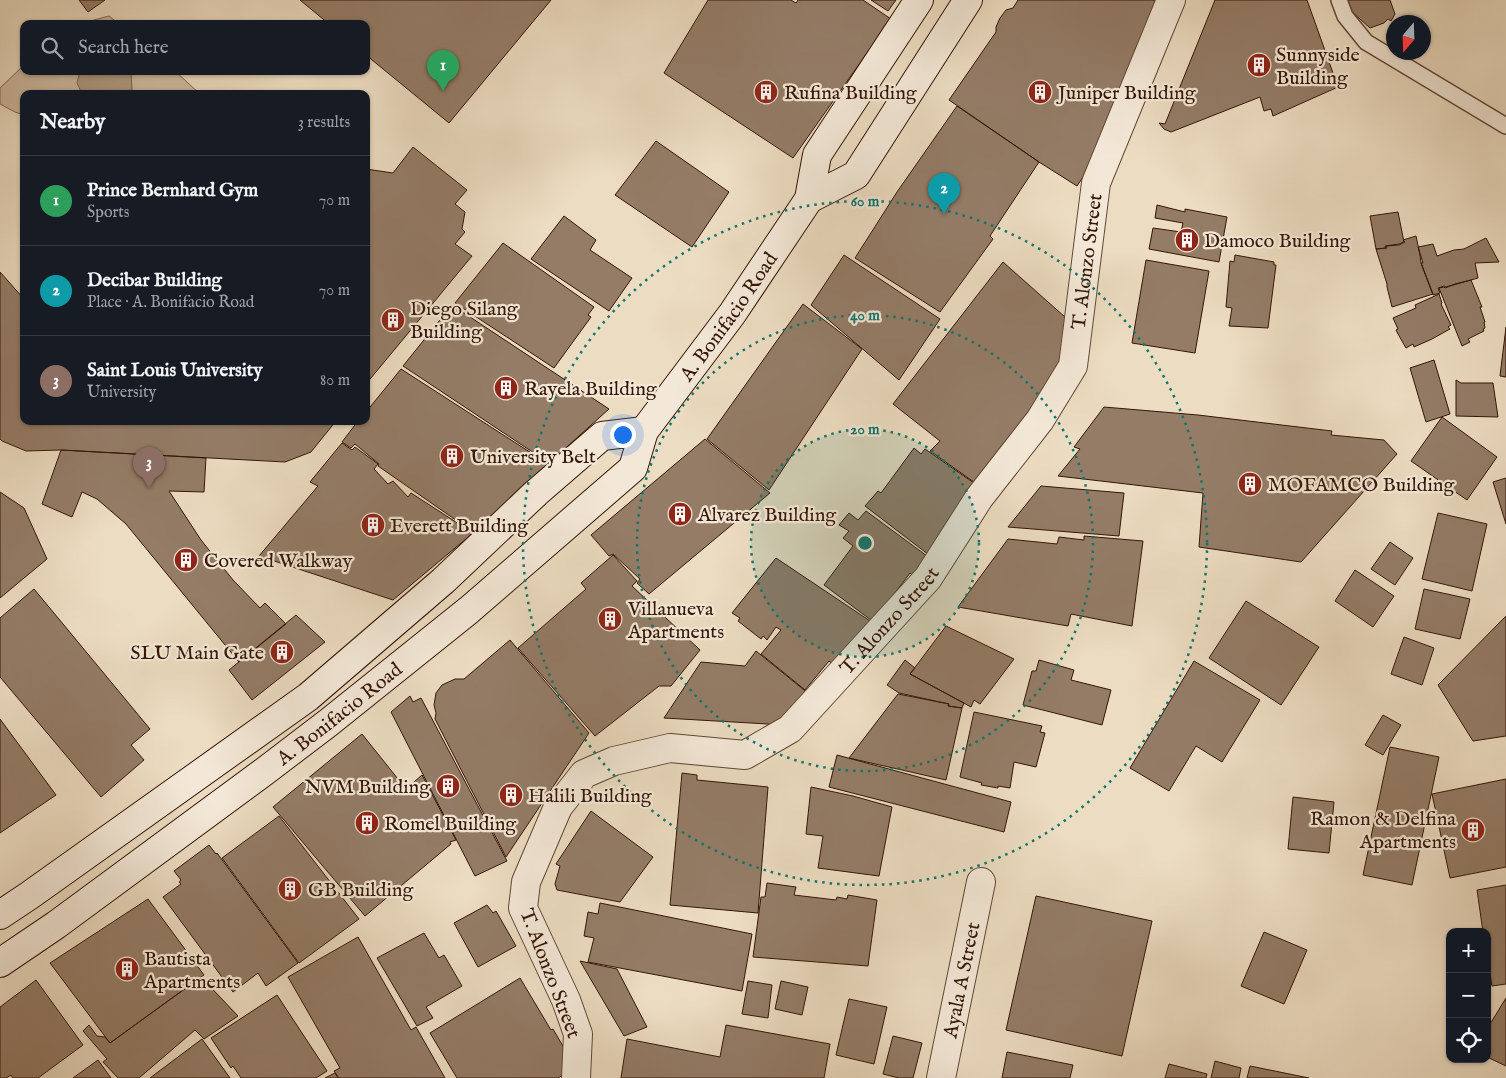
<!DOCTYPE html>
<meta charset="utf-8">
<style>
:root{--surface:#171b24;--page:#242831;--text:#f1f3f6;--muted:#9ea1a6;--line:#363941;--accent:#0b8043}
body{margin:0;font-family:"IM FELL English",serif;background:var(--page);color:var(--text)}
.controls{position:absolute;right:15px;bottom:15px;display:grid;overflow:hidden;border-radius:10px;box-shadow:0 1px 4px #0004}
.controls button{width:45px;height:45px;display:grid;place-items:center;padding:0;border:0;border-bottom:1px solid var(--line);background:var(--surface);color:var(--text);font:25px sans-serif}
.compass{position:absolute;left:1386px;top:15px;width:45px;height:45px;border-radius:50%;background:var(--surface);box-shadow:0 1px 4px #0004;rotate:199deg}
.you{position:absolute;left:622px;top:434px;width:18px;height:18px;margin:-12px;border:4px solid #fff;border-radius:50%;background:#1a73e8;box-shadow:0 0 0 8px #1a73e833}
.badge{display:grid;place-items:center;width:32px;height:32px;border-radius:50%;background:var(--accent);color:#fff;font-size:16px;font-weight:700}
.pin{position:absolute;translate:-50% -41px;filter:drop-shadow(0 1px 2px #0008)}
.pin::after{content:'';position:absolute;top:26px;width:18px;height:15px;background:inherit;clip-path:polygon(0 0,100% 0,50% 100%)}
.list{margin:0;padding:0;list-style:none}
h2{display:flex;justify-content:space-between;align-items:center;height:65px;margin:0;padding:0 20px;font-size:21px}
h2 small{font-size:16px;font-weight:400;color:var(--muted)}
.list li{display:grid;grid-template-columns:32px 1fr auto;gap:15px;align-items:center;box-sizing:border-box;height:90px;padding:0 20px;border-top:1px solid var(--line)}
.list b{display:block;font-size:19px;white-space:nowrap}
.list p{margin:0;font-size:16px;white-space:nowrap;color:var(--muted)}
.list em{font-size:16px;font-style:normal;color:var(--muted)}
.icon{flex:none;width:28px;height:28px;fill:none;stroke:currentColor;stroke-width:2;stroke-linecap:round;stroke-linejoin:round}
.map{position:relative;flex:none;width:1506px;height:1078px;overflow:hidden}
.search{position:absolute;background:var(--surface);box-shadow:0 1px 4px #0004;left:20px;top:20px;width:350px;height:55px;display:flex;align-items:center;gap:12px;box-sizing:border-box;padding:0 18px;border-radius:10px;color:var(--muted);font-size:19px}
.panel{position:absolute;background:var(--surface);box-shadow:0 1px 4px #0004;left:20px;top:90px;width:350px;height:335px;border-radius:10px}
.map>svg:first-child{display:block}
.green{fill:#cdbaa1;stroke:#806854}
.water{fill:#ad9881;stroke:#7d6450}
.building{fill:#947c67;stroke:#341506}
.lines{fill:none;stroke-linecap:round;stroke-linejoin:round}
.lane-casing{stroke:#624735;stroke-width:18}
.street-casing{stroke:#624735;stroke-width:30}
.secondary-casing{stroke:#341506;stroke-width:30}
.lane{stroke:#f3e8d7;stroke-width:15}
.street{stroke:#f3e8d7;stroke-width:28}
.secondary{stroke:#f3e8d7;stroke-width:28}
.ring{fill:none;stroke:#0f766e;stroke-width:2.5;stroke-dasharray:2.5 5}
.labels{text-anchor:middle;stroke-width:4.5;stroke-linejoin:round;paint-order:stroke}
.poi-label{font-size:20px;fill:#341506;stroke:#f3e8d7;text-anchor:start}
.street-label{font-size:20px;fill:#341506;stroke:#f3e8d7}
.centre{fill:#0f766e;stroke:#f3e8d7;stroke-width:2.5}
.ring-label{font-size:15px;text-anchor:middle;font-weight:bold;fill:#0f766e;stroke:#f3e8d7;stroke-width:4.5;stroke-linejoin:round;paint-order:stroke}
</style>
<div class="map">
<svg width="1506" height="1078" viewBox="0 0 1506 1078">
<rect width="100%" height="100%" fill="#ecdcc1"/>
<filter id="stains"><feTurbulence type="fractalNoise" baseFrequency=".004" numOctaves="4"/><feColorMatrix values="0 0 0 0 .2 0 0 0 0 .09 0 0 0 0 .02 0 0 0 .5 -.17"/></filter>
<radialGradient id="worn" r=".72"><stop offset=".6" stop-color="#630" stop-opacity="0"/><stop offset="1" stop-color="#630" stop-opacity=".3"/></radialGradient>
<path class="green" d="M109,16L119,24H79Z
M24,65V71H175L200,94H24V115L15,112L0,104V88Z"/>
<path class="water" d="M80,71H131L132,90L128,94H82L77,83Z"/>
<path class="building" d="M79,0H105L88,12Z
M300,0H551L449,123L366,55V24H329Z
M708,0H791L796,3L798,0H863L891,19L793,158L664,73Z
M871,0H896L888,11Z
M1018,0H1153L1163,6L1107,141L1077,186L1039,162L949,100L996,32V27L1000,18L1006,10L1013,8Z
M1215,0H1307L1338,87L1273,116L1271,109L1264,111L1260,97L1171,132L1164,129L1159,123L1165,124Z
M1348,0H1390L1395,14L1391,21L1388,19L1384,23L1370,28L1351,11Z
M957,106L1039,162L990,236L993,239L940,312L855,258L897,192Z
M656,141L729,192L692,247L615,195Z
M413,147L467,190L455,204L465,212L462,229L465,232L455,244L472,256L366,384V169L393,173Z
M1157,205L1185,212V209L1227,217L1219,262L1149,249L1153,228L1181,232L1183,223L1155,218Z
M1398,212L1404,242L1399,244L1385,246L1386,248L1376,249L1370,216Z
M564,216L596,240L590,250L632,278L609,311L531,259Z
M1416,236L1420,255L1421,263L1433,294L1392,307L1387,287V284L1376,249L1387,248L1386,246L1399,245L1405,242L1403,240Z
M1486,238L1499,262L1475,263L1478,278L1446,287L1444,286L1438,288L1440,293L1433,295L1421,263H1423L1418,247L1433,244L1437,256L1454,250L1464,249Z
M503,243L594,307L588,315L591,317L554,368L455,303Z
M844,255L940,319L899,380L811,305Z
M1235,255L1274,262V265H1276L1268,328L1229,326L1232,308L1226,307L1230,261L1234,262Z
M1146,260L1209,271L1195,353L1132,343Z
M1003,262L1074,325L1048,400L981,487L930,451L940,441L893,404Z
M0,272L24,299V421H336L311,452L285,462L61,450L26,451L2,441L0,439Z
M1471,280L1482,307H1480L1485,322H1484L1485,328L1483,329L1484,331L1468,339L1470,342L1462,346L1439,288L1444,287L1445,288L1455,284Z
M1439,294L1442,303L1441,304L1451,325L1448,327L1450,329L1432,339L1414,347L1413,344L1406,348L1398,334L1396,330L1398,329L1393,318L1416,308L1415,305Z
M803,304L862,349L769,490L707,439Z
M452,305L609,409L549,463L403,366Z
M1506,327V377L1500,376Z
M1434,360L1450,414L1426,422L1410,368Z
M401,369L553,467L476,534L378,466L379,464L355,444L351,448L342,442L358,421H366V412Z
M1456,380L1461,383H1493L1498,417L1456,416Z
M1104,407L1198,415L1332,431L1331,435L1384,440L1397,454L1301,562L1199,547L1203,493L1058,476L1080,449L1074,447Z
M1442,417L1497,457L1467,500L1411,461Z
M705,439L770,493L649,594L637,583L640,579L613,554L609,556L591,535Z
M342,443L352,450L355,447L378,464L374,469L388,484L393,481L408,497L411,493L473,533L393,600L259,556L318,486L310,482Z
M914,448L921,454L925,449L984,490L933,558L865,506L878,491L881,493Z
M61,450L206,458L204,492L169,491L201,540L233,580L260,608L265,603L286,624L239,662L126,524L97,499L82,492L72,517L42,504Z
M1506,478V524L1493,482Z
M1041,486L1124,493L1119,536L1008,527Z
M0,492L24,508L47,559L0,598Z
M866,511L931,559L915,578L910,573L889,601L879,626L824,585L853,546L843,538L849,531L839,525L849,513L858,520Z
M1438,513L1487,524L1472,591L1422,579Z
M1084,536L1143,541L1132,626L1071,614L1068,626L958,607L1008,539L1057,544L1059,537L1084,540Z
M1390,542L1413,558L1395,585L1371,569Z
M613,555L637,581L632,586L700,650L671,686H659L595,736L518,648L586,589L581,583Z
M776,558L876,625L837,667L829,661L805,690L761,654L781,630L776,627L767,640L763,636L761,639L738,621L740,618L732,613Z
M1355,570L1394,596L1373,627L1335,601Z
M34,589L150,729L131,745L144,760L101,797L0,677V618Z
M1424,589L1470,599L1460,639L1415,629Z
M1246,601L1319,647L1281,705L1209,658Z
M296,615L325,642L252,700L229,670Z
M1506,616V736L1473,741L1438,685Z
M946,626L1014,659L980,704L974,700L971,707L910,674Z
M1404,637L1434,648L1422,685L1391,674Z
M510,640L589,733L506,857L435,719L436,713L434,705L436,693L442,685L455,679H464Z
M756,651L809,694L785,725L664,718L701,662L745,666Z
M905,660L915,668L910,674L964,703L962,708L948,706L949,704L899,693L887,685Z
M1039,660L1074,670L1071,680L1111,690L1102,725L1023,705L1032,671H1036Z
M1194,661L1260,700L1222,762L1196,746L1169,791L1130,768Z
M898,694L949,704L948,706L962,708L946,780L849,758Z
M410,696L413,702L421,698L507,861L475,876L391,712Z
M974,712L1042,726L1040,732L1045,733L1036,767L1014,762L1010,788L998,786V788L981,785L982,783L960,777Z
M1383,715L1401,725L1383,755L1365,745Z
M0,719L56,795L0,833Z
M362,734L406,789L422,775L456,840L450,842L451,844L365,916L273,807Z
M1390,747L1439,757L1412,885L1363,875Z
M837,755L1011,802L1004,832L829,787Z
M682,773L697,775V780L768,787L758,913L670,905Z
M1506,779V867L1450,878L1432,794Z
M811,787L853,796L892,807L879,876L818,868L823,836L806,834Z
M1293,797L1334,802L1329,853L1288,849Z
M591,811L653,857L620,902L557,890L555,884L560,866L556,864Z
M279,816L359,919L299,963L222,858Z
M209,845L216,854L217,853L298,963L266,986L258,973L233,992L163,897L181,884L179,882L181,880L174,871Z
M767,883L796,887L794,895L836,900L837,897L847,899L848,895L877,900L868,966L753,957L761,897H765Z
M1506,885V984L1492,986L1487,955V932H1483L1477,890Z
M1036,896L1152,921L1122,1056L1006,1030Z
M148,899L204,975L110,1043L50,963Z
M600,903L752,934L742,991L588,962L594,938L584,936L588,912L598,914Z
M487,905L493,913L496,911L516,946L478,967L454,923Z
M1264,932L1307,950L1284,1004L1241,986Z
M424,933L439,958L444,955L462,986L426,1007L433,1018L417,1026L377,958Z
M358,937L411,1030L416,1027L445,1078H339L334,1071L340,1068L288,977Z
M580,961L617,969L647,1027L624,1036Z
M201,977L238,1016L204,1039L195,1030L139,1078H118L103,1062L107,1059L83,1031L89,1025L97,1036L105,1037L110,1043Z
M520,978L551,1030L553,1029L575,1067L558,1078H457L430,1033Z
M36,980L83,1045L38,1078H13L11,1075L6,1078H0V1007Z
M748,981L772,985L768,1018L742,1014Z
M781,981L808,987L802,1015L775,1009Z
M277,995L327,1071L316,1078H241L233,1066L231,1068L211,1038Z
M1506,998V1066L1487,1057V1029Z
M849,999L887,1007L874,1064L836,1055Z
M726,1025L830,1044L824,1078H621L627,1039L720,1057Z
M893,1036L922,1043L913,1078H899L883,1074Z
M202,1039L230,1078H150Z
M1007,1052L1073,1065L1070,1078H1002Z
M98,1060L111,1078H73Z
M1215,1061L1241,1068L1239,1078H1211Z
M1169,1064L1207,1074L1206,1078H1165Z
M1250,1066L1309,1078H1247Z
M335,1073L338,1078H325Z"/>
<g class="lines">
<g class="lane-casing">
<path id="lane" d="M1339,0L1345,16L1366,42L1506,126"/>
</g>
<g class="street-casing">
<g id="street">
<path id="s1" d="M576,1078L578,1034L566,1000L523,908L526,882L558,807L584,774L614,761L670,748L745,755L790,729L928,578L979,498L1040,420L1073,366L1096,183L1171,0"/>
<path id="s2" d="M941,1078L981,882"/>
</g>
</g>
<g class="secondary-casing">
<g id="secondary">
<path d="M809,199L856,175L968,0"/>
<path d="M0,915L30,895L308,697L443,581L536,493L602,436L644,431"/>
<path id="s3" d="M0,963L56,925L265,771L328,723L469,610L633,468L644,431L732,314L809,199L817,155L919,0"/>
</g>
</g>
<use href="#lane" class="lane"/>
<use href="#street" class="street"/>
<use href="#secondary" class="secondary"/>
</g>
<circle cx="865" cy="543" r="114" fill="#0f766e" fill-opacity=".12"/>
<g class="ring">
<circle cx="865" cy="543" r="114"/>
<circle cx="865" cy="543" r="228"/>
<circle cx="865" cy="543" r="342"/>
</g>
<defs>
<g id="building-disc" transform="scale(1.25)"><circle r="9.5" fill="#8f2418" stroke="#f3e8d7"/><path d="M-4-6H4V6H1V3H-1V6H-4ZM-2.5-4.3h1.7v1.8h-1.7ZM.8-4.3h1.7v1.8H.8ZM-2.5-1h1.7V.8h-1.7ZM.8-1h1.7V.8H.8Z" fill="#fff"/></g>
</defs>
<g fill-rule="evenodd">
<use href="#building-disc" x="1259" y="65"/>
<use href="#building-disc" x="766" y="92"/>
<use href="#building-disc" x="1040" y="92"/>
<use href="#building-disc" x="1187" y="240"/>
<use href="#building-disc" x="393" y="320"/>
<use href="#building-disc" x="506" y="388"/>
<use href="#building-disc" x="452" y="456"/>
<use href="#building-disc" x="1250" y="484"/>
<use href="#building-disc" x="680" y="514"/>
<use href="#building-disc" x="373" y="525"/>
<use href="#building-disc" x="186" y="560"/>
<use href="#building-disc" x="610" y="619"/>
<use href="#building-disc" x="282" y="652"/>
<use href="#building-disc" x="448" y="786"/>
<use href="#building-disc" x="511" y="795"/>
<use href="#building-disc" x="367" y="823"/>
<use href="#building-disc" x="1473" y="830"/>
<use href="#building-disc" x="290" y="889"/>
<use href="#building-disc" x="127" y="969"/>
</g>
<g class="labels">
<g class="poi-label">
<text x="1276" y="61">Sunnyside<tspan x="1276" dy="23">Building</tspan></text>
<text x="784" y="99">Rufina Building</text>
<text x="1058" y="99">Juniper Building</text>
<text x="1204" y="247">Damoco Building</text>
<text x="410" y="315">Diego Silang<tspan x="410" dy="23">Building</tspan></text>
<text x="524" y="395">Rayela Building</text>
<text x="470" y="463">University Belt</text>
<text x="1268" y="491">MOFAMCO Building</text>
<text x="698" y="521">Alvarez Building</text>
<text x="390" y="532">Everett Building</text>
<text x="204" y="567">Covered Walkway</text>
<text x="628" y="615">Villanueva<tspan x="628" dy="23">Apartments</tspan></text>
<text x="264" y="659" text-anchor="end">SLU Main Gate</text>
<text x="430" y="793" text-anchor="end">NVM Building</text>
<text x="528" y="802">Halili Building</text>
<text x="1456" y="825" text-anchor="end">Ramon &amp; Delfina<tspan x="1456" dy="23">Apartments</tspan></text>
<text x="384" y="830">Romel Building</text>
<text x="308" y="896">GB Building</text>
<text x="144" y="965">Bautista<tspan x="144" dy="23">Apartments</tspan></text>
</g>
<g class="street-label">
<text dy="7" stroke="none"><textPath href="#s1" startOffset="1116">T. Alonzo Street</textPath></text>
<text dy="7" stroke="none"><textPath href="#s3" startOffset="985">A. Bonifacio Road</textPath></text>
<text dy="7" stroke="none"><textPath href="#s1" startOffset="696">T. Alonzo Street</textPath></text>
<text dy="7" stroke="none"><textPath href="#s3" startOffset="421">A. Bonifacio Road</textPath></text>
<text transform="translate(551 973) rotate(69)" y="7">T. Alonzo Street</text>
<text dy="7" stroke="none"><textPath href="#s2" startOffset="100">Ayala A Street</textPath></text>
</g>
</g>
<circle cx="865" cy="543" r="8" class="centre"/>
<g class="ring-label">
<text x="865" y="206">60 m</text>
<text x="865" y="320">40 m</text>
<text x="865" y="434">20 m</text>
</g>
<rect width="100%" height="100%" filter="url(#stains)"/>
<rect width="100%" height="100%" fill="url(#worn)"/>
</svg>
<div class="controls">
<button>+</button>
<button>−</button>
<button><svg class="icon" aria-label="locate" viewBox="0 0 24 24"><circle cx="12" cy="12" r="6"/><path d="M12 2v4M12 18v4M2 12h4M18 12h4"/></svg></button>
</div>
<svg class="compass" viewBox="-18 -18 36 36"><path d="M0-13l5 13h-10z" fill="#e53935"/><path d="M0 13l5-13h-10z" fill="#9ea1a6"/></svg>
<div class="you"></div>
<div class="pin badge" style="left:443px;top:91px;background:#2e9e5b">1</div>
<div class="pin badge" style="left:944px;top:214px;background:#0f9aa8">2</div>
<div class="pin badge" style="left:149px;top:488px;background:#8d6e63">3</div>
<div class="search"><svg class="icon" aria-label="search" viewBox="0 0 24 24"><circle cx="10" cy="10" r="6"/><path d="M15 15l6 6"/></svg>Search here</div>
<section class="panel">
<h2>Nearby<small>3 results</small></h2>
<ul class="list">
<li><span class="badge" style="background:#2e9e5b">1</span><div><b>Prince Bernhard Gym</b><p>Sports</p></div><em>70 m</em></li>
<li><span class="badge" style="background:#0f9aa8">2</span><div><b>Decibar Building</b><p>Place · A. Bonifacio Road</p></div><em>70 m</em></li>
<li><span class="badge" style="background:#8d6e63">3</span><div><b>Saint Louis University</b><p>University</p></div><em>80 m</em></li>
</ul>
</section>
</div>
